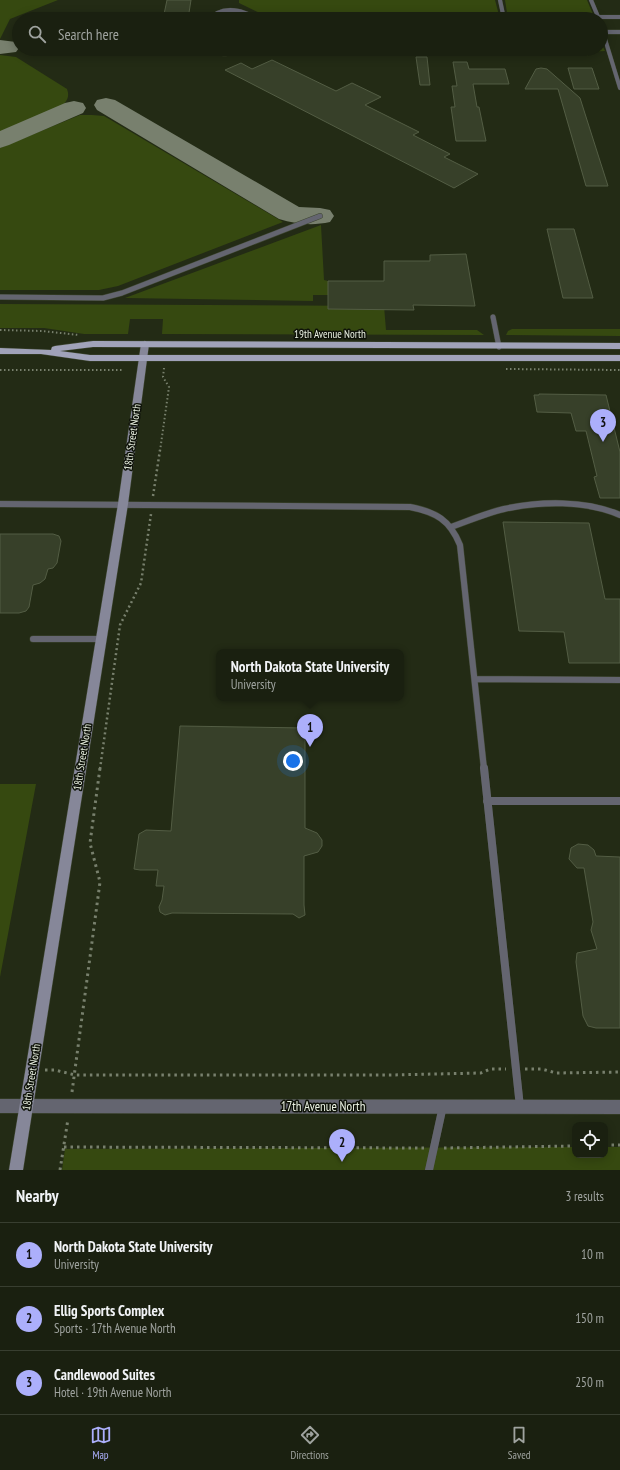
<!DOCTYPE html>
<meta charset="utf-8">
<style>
:root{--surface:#1a2010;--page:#272d1e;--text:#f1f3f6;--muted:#9fa39f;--line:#383e30;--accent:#acaffb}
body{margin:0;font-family:"PT Sans Narrow",sans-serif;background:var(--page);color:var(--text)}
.controls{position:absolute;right:12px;bottom:12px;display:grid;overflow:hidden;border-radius:8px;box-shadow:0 2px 10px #0003}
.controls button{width:36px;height:36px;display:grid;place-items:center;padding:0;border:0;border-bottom:1px solid var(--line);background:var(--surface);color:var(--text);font:20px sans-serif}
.you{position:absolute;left:293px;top:761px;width:14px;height:14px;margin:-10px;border:3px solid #fff;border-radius:50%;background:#1a73e8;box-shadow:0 0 0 6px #1a73e833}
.badge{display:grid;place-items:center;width:26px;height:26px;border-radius:50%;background:var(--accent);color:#111;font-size:13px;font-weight:700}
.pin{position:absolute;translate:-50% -33px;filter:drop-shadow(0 1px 2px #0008)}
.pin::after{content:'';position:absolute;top:21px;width:14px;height:12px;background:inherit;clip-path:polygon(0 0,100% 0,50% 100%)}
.popup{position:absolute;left:216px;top:649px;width:188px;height:52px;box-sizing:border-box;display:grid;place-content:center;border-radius:8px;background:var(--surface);filter:drop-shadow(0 1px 3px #0005);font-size:13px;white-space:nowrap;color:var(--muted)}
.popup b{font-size:15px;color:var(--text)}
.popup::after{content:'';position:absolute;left:50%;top:100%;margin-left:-8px;border:8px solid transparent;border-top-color:var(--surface)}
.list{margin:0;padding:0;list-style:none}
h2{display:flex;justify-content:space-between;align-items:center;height:52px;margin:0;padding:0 16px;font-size:17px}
h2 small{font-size:13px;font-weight:400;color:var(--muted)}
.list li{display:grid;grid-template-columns:26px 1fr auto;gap:12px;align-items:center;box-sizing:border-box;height:64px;padding:0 16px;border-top:1px solid var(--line)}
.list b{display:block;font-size:15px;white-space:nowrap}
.list p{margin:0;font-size:13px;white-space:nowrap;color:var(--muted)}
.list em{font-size:13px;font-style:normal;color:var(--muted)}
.icon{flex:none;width:22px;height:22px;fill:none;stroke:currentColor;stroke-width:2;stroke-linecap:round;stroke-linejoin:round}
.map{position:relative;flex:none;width:620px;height:1170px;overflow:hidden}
.search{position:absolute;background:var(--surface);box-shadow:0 2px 10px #0003;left:12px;right:12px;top:12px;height:44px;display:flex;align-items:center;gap:10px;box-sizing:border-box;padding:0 14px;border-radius:22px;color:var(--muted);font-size:15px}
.sheet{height:244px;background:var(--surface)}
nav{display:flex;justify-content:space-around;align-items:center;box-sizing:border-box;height:56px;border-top:1px solid var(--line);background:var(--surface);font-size:11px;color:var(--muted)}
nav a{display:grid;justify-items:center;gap:2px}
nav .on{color:var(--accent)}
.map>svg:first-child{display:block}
.green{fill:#364910}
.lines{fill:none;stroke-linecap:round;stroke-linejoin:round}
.taxiway{fill:#78806e;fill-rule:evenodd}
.building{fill:#374029;stroke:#535d44}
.lane-far3-casing{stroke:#3f4732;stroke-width:4.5}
.lane-far2-casing{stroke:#3f4732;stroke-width:6}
.lane-far1-casing{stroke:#3f4732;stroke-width:7}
.lane-casing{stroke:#3f4732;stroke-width:8}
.street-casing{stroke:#3f4732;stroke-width:1}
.secondary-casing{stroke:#3f4732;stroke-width:1}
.primary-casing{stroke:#3f4732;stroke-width:1}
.path-far2{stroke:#78806d;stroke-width:2;stroke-dasharray:1.5 2.5;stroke-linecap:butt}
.path-far1{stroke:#78806d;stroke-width:2.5;stroke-dasharray:2 3;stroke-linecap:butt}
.path{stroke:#78806d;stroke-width:3;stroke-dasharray:2.5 4;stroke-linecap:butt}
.lane-far3{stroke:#646570;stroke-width:4}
.lane-far2{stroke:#646570;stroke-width:5}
.lane-far1{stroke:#646570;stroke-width:6}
.lane{stroke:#646570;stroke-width:8}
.street{fill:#646570;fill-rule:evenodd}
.secondary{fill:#868799;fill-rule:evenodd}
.primary{fill:#a0a2b9;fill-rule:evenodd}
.labels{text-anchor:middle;stroke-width:3;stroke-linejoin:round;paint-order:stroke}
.street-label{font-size:11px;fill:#ebf2e3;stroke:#0e1209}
.near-street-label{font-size:13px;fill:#ebf2e3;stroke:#0e1209}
</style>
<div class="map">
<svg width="620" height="1170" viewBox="0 0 620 1170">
<rect width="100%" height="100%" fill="#232b15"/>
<path class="green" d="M0,0H58L10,19L0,39Z
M239,0H495L500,19H272L239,3Z
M505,0H587L595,19H508Z
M601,43L605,51L587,52L588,56H547L544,54L542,49H601Z
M464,49H530V52L526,56H466Z
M0,55L16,57L67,89C71,99 64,105 56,110L0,133Z
M80,115H92L104,116L283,222L118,286L99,290H0V148Z
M321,225L324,280L328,281V295H313V301L125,298Z
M0,304L384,306L386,330H477L484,335L162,334L163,319H130L128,334H84L44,328H0Z
M512,329H620V336L506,335L508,331Z
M0,784H36L0,977Z
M575,1147V1155H605V1147H620V1170H62L65,1149Z"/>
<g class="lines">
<path class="taxiway" d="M0,40L16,42L19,48L16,52L0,54Z
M106,98L115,100L299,207L320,208L330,210L334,216L330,222C312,226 296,224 279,219L97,110L94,105L97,100Z
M74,101L83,103L86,108L83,113L9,145L0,148V131L65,103Z"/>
</g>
<path class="building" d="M167,0H191L188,19H163Z
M416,57H427L430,85H420Z
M272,60L336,91L352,83L381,97L365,105L419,132L413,135L450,154L444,157L478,174L454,188L225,70L241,63L252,69Z
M453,62H467L469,69H505L509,84H473L477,107H479L486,141H456L451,107H455L452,86H457Z
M541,68L547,69L580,98L608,186H586L558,89H525L536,69Z
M568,68H592L599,89H574Z
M547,229H574L593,298H563Z
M466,254L475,306L413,305L414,310L328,309V281H384V261H430V255Z
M539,394L606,395L620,452V498H600L594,477L597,476L586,431H576L571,413L537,412L534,395H539Z
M503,522L589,523L605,599H620V663H569L564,632L519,631Z
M0,534H53L59,536L61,541L57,563L53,568L48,569L45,579L40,583L33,585L29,607L26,611L19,613H0Z
M180,726L305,728V828L317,833L322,840V846L318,852L304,856V905L305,915L299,918L293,914L172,913L165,915L160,912L159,907L162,900L164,886H156L158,870H140L134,869L139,834L146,830L171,831Z
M578,844L588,845L594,850L596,856L620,857V1028H596L588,1026L583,1016L576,962L577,953L597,949L591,930L593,922L584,868H577L569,859L571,848Z"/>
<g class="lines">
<g class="lane-far3-casing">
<path id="lane-far3" d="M500,0L504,19
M591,0L599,19
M598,17H620
M216,19L217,13C232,6 246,13 260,19
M601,26L620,88
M211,49C220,58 232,53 242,49"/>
</g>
<g class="lane-far2-casing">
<path id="lane-far2" d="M0,297L103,298L122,293L320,216
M493,317L499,347"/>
</g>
<g class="lane-far1-casing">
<path id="lane-far1" d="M0,504L410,507C436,512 450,520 460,545L484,769
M451,527C468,521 486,513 504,509C540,501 586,500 620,515
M33,639H101
M475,679L620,680"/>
</g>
<g class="lane-casing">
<path id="lane" d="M484,768L520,1107
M487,801H620
M429,1170L443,1106"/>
</g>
<g class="street-casing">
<path id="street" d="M601,30H620V34H601Z
M0,1099L620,1100V1114L0,1113Z"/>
</g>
<g class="secondary-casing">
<path id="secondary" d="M145,341L149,344L128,504L23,1170H9L118,504L141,344Z"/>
</g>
<g class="primary-casing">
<path id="primary" d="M93,341L620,343V349L93,347L60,351L90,355H620V361H90L41,354H0V348L51,350L52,347L55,346Z"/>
</g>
<path class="path-far2" d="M0,330L42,331L79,335
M506,369L620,370
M0,370H124
M160,451L169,387L163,377L164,368"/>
<path class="path-far1" d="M153,496L160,450
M100,769L120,625L141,583L151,514"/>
<path class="path" d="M525,1069H542L556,1073L620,1072
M45,1070H55L75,1075H390L481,1073L490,1069H506
M72,1092L100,882L90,843L100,768
M605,1145H620
M64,1147L425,1148
M444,1148L575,1146
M60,1170L68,1119"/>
<use href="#lane-far3" class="lane-far3"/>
<use href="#lane-far2" class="lane-far2"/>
<use href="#lane-far1" class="lane-far1"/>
<use href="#lane" class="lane"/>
<use href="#street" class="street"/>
<use href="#secondary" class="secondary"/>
<use href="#primary" class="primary"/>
</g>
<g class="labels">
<g class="street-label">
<text x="330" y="338">19th Avenue North</text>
<text transform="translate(132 437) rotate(-82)" y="4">18th Street North</text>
<text transform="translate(82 757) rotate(-81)" y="4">18th Street North</text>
<text transform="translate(31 1077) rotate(-81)" y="4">18th Street North</text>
</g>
<g class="near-street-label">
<text x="323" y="1111">17th Avenue North</text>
</g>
</g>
</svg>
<div class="controls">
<button><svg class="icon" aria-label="locate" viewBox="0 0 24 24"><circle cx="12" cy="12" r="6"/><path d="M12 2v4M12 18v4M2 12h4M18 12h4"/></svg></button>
</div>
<div class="you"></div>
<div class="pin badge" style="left:310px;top:747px">1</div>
<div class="popup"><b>North Dakota State University</b>University</div>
<div class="pin badge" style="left:342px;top:1162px">2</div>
<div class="pin badge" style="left:603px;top:442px">3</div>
<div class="search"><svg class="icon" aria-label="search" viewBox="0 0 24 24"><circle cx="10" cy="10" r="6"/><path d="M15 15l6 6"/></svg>Search here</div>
</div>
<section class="sheet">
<h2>Nearby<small>3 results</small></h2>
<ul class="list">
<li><span class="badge">1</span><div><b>North Dakota State University</b><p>University</p></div><em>10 m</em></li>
<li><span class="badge">2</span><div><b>Ellig Sports Complex</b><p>Sports · 17th Avenue North</p></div><em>150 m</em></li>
<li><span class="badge">3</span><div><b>Candlewood Suites</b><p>Hotel · 19th Avenue North</p></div><em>250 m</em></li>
</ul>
</section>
<nav>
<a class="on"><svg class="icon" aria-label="map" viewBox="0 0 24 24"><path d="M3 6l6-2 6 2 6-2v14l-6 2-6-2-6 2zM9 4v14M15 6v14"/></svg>Map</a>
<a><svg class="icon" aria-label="directions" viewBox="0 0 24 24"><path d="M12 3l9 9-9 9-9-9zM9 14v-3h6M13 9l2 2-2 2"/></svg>Directions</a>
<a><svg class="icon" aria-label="saved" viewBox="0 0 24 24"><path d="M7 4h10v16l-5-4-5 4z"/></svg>Saved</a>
</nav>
